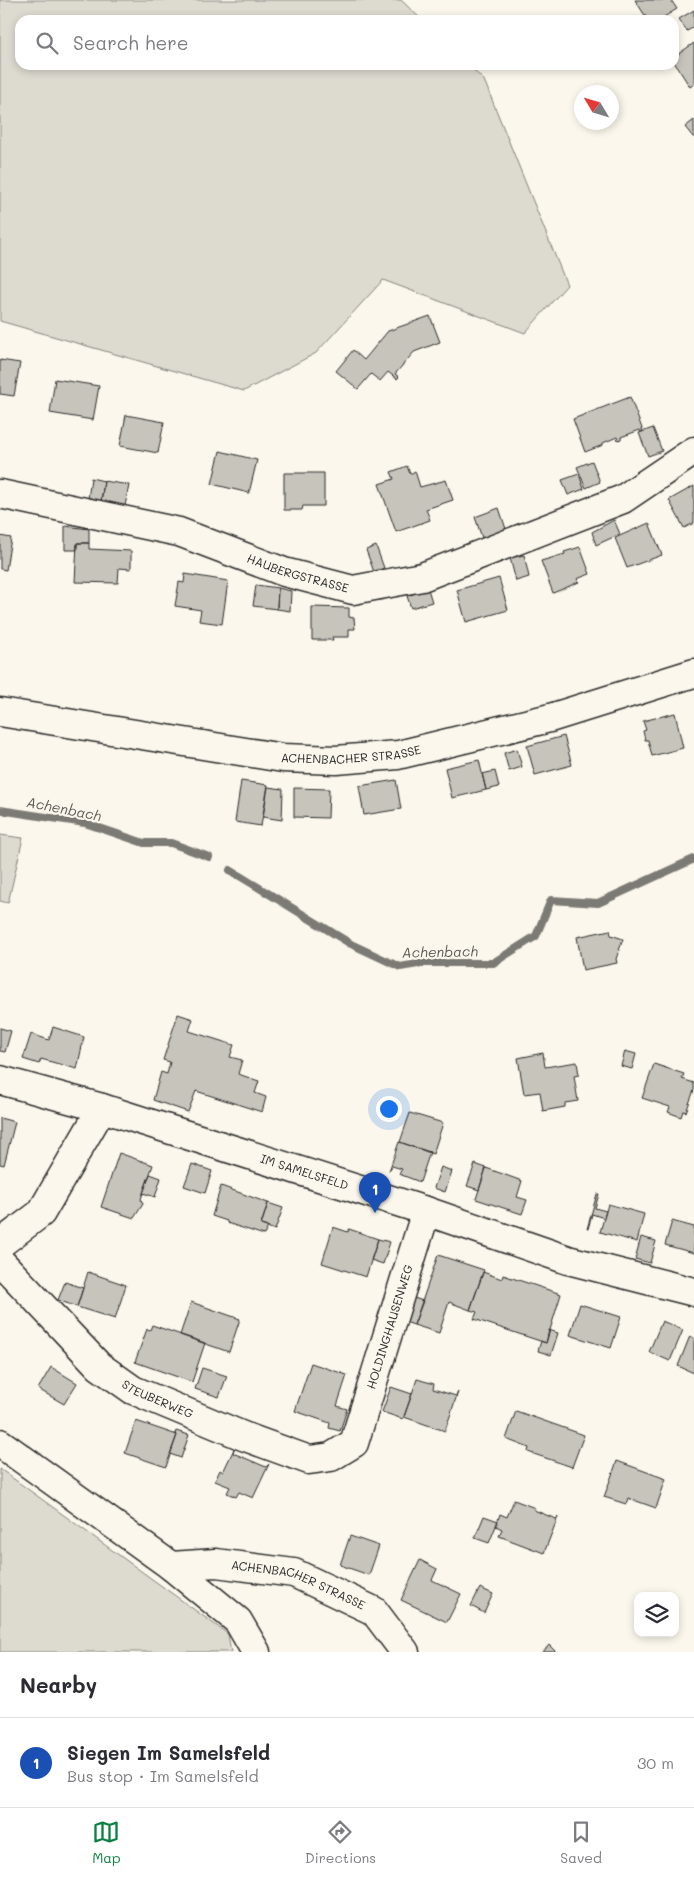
<!DOCTYPE html>
<meta charset="utf-8">
<style>
:root{--surface:#fff;--page:#f2f2f3;--text:#2b2b33;--muted:#7c7c81;--line:#e1e1e2;--accent:#0b8043}
body{margin:0;font-family:Mali,sans-serif;background:var(--page);color:var(--text)}
.controls{position:absolute;right:15px;bottom:15px;display:grid;overflow:hidden;border-radius:10px;box-shadow:0 2px 8px #0003}
.controls button{width:45px;height:45px;display:grid;place-items:center;padding:0;border:0;border-bottom:1px solid var(--line);background:var(--surface);color:var(--text);font:25px sans-serif}
.compass{position:absolute;left:574px;top:85px;width:45px;height:45px;border-radius:50%;background:var(--surface);box-shadow:0 2px 8px #0003;rotate:308deg}
.you{position:absolute;left:388px;top:1108px;width:18px;height:18px;margin:-12px;border:4px solid #fff;border-radius:50%;background:#1a73e8;box-shadow:0 0 0 8px #1a73e833}
.badge{display:grid;place-items:center;width:32px;height:32px;border-radius:50%;background:var(--accent);color:#fff;font-size:16px;font-weight:700}
.pin{position:absolute;translate:-50% -41px;filter:drop-shadow(0 1px 2px #0008)}
.pin::after{content:'';position:absolute;top:26px;width:18px;height:15px;background:inherit;clip-path:polygon(0 0,100% 0,50% 100%)}
.list{margin:0;padding:0;list-style:none}
h2{display:flex;justify-content:space-between;align-items:center;height:65px;margin:0;padding:0 20px;font-size:21px}
h2 small{font-size:16px;font-weight:400;color:var(--muted)}
.list li{display:grid;grid-template-columns:32px 1fr auto;gap:15px;align-items:center;box-sizing:border-box;height:90px;padding:0 20px;border-top:1px solid var(--line)}
.list b{display:block;font-size:19px;white-space:nowrap}
.list p{margin:0;font-size:16px;white-space:nowrap;color:var(--muted)}
.list em{font-size:16px;font-style:normal;color:var(--muted)}
.icon{flex:none;width:28px;height:28px;fill:none;stroke:currentColor;stroke-width:2;stroke-linecap:round;stroke-linejoin:round}
.map{position:relative;flex:none;width:694px;height:1652px;overflow:hidden}
.search{position:absolute;background:var(--surface);box-shadow:0 2px 8px #0003;left:15px;right:15px;top:15px;height:55px;display:flex;align-items:center;gap:12px;box-sizing:border-box;padding:0 18px;border-radius:15px;color:var(--muted);font-size:19px}
.sheet{height:155px;background:var(--surface)}
nav{display:flex;justify-content:space-around;align-items:center;box-sizing:border-box;height:70px;border-top:1px solid var(--line);background:var(--surface);font-size:14px;color:var(--muted)}
nav a{display:grid;justify-items:center;gap:2px}
nav .on{color:var(--accent)}
.map>svg:first-child{display:block}
.green{fill:#dddad0;stroke:#84827e}
.lines{fill:none;stroke-linecap:round;stroke-linejoin:round}
.stream{stroke:#7b7a75;stroke-width:8}
.building{fill:#c7c4bc;stroke:#2b2b2b}
.minor-casing{stroke:#2b2b2b;stroke-width:31}
.major-casing{stroke:#2b2b2b;stroke-width:31}
.minor{stroke:#fbf7ec;stroke-width:28}
.major{stroke:#fbf7ec;stroke-width:28}
.labels{text-anchor:middle;stroke-width:4.5;stroke-linejoin:round;paint-order:stroke}
.street-label{font-size:12px;fill:#2b2b2b;stroke:#fbf7ec}
.water-label{font-size:14px;font-style:italic;fill:#5a5956;stroke:#fbf7ec}
</style>
<div class="map">
<svg width="694" height="1652" viewBox="0 0 694 1652">
<rect width="100%" height="100%" fill="#fbf7ec"/>
<filter id="ink" filterUnits="userSpaceOnUse"><feTurbulence type="fractalNoise" baseFrequency=".02" numOctaves="2"/><feDisplacementMap in="SourceGraphic" scale="10" xChannelSelector="R" yChannelSelector="G"/><feConvolveMatrix kernelMatrix="1 2 1 2 8 2 1 2 1" color-interpolation-filters="sRGB"/></filter>
<g filter="url(#ink)">
<path class="green" d="M0,0H401L422,20H20V65H468L484,80L567,285L525,333L383,280L316,353L244,391L0,321Z
M0,835L23,838L8,903L0,901Z
M0,1469L228,1634L231,1652H0Z"/>
<g class="lines">
<path class="stream" d="M0,810L85,823L144,843H171L209,857
M230,870L351,944L400,967L424,963H493L536,936L551,900L598,903L694,859"/>
</g>
<path class="building" d="M635,0H671L677,9L659,20H648Z
M694,10V27L687,31L679,19Z
M694,43V84L690,87L674,62V57Z
M694,120V137H693L685,127Z
M430,316L440,342L414,352L395,374L399,377L397,379L388,372L380,381L371,374L358,389L336,371L353,350L364,360L388,331Z
M0,360L20,363L14,396L0,394Z
M55,379L99,386L93,420L50,413Z
M630,397L643,431L641,432L640,430L621,437V439L618,440L617,437L603,443V445L585,452L573,419Z
M126,415L164,422L158,453L120,446Z
M653,428L662,451L648,456L639,433Z
M220,451L257,460L249,493L212,484Z
M592,461L600,482L586,488L577,467Z
M407,466L410,474L415,471L420,487L446,480L453,500L426,509L430,520L396,532L379,484L394,479L391,472Z
M284,473H324V506H303L302,510H284Z
M579,474L584,489L568,495L562,480Z
M91,478L104,481L101,502L88,499Z
M104,481L129,485L125,506L101,502Z
M694,486V523L684,528L669,500Z
M499,508L506,529L482,538L475,517Z
M614,520L620,534L596,545L592,532Z
M649,523L662,555L627,568L615,538Z
M65,526L89,529V543H77V550H65Z
M0,536L11,538L6,570L0,569Z
M77,543H89V549L131,551V569L119,568L118,583L75,582Z
M376,546L384,568L374,572L366,550Z
M580,547L590,574L577,579L579,582L553,593L541,561L565,554L564,552Z
M524,555L529,577L516,581L510,558Z
M185,574L228,581L222,624L199,621L201,610L175,606L179,582L184,583Z
M499,578L508,610L466,622L457,590Z
M256,585L278,588L277,609L253,606Z
M278,588L291,591L290,611L277,609Z
M428,589L432,602L411,608L407,596Z
M312,607L349,608V617L354,618L355,629H349V637H332L333,640H312Z
M675,713L683,748L652,756L648,740H645L643,731L646,730L643,721Z
M564,736L572,765L535,775L527,746Z
M517,749L522,767L509,771L504,753Z
M479,760L486,790L452,798L445,768Z
M495,771L499,787L486,790L482,774Z
M396,780L401,809L364,815L359,786Z
M241,781L268,785L261,826L235,822Z
M268,787L283,789L282,820L263,817Z
M294,788L329,789L328,818L294,817Z
M610,930L611,935L623,939L616,959L617,963L583,970L577,937Z
M178,1014L193,1019L189,1031L234,1045L230,1057L242,1060L238,1074L259,1081L255,1093L266,1097L262,1112L196,1091L188,1112L153,1100L161,1072L167,1074L170,1062L163,1060Z
M53,1027L84,1037L77,1069L41,1059L39,1064L23,1059L31,1034L49,1040Z
M0,1028L11,1031L5,1052L0,1051Z
M625,1051L636,1054L632,1069L621,1066Z
M543,1053L545,1067L577,1062L579,1075L574,1076L578,1101L565,1103V1107L543,1111L540,1092L524,1094L518,1058Z
M654,1064L684,1074L682,1079L694,1083V1090L686,1112L683,1111L681,1117L668,1112L670,1107L642,1098Z
M410,1113L443,1123L433,1154L400,1142Z
M0,1118L15,1122L4,1165L0,1164Z
M399,1142L430,1152L420,1182L399,1174L402,1169L392,1166L389,1171Z
M119,1153L153,1165L141,1199L143,1204L134,1218L101,1207Z
M192,1164L212,1171L205,1193L184,1186Z
M475,1164L486,1168L479,1190L467,1186Z
M441,1167L452,1171L445,1192L434,1188Z
M486,1168L522,1181L517,1197L527,1200L522,1214L476,1199Z
M150,1174L161,1178L155,1197L143,1193Z
M221,1186L268,1203L261,1225L268,1227L264,1235L227,1223V1221L212,1216Z
M597,1194H599L595,1208L606,1211L604,1218L592,1214L588,1229H587Z
M268,1203L283,1208L275,1230L261,1225Z
M608,1204L644,1214L637,1242L600,1232Z
M672,1221L694,1227V1253L665,1245Z
M333,1227L348,1232L349,1229L378,1239L366,1277L322,1263Z
M641,1237L656,1241L650,1263L635,1259Z
M378,1239L390,1242L383,1264L371,1260Z
M438,1255L484,1270L470,1310L449,1302L439,1333L414,1325Z
M88,1272L126,1285L115,1319L77,1307Z
M483,1272L502,1279L503,1275L561,1294L546,1343L474,1319L477,1312L470,1310Z
M65,1282L83,1288L77,1307L58,1300Z
M411,1297L423,1301L414,1325L402,1321Z
M191,1302L240,1319L229,1352L180,1335Z
M580,1304L621,1317L611,1348L570,1335Z
M662,1321L683,1330L670,1361L649,1352Z
M152,1325L205,1343L192,1382L135,1362L147,1329L150,1330Z
M549,1330L558,1333L551,1355L538,1351L541,1341L546,1343Z
M690,1336L694,1338V1373L678,1366Z
M311,1363L347,1375L337,1406L347,1409L340,1431L329,1428L330,1423L295,1411Z
M51,1367L77,1383L64,1404L38,1389Z
M202,1368L227,1376L219,1397L195,1389Z
M417,1379L434,1384L433,1389L456,1396L458,1392L445,1431L404,1417Z
M391,1387L412,1394L403,1419L382,1412Z
M516,1411L584,1435L572,1467L528,1452L529,1448L506,1439Z
M136,1421L177,1435L166,1467L125,1453Z
M176,1431L189,1435L181,1458L170,1454L177,1435L175,1434Z
M234,1449L233,1453L266,1467L269,1464L253,1498L239,1492L236,1497L227,1493L230,1487L215,1481L220,1470L223,1472Z
M617,1461L666,1479L656,1508L628,1498L626,1504L604,1497Z
M514,1500L535,1508L534,1510L556,1519L558,1517L544,1553L499,1536L502,1529L496,1526L500,1514L507,1517Z
M484,1516L498,1521L489,1543L475,1538Z
M350,1536L379,1546L369,1575L340,1565Z
M420,1560L437,1569L432,1580L461,1594L447,1622L401,1600Z
M480,1588L493,1594L484,1613L471,1606Z
M549,1645L556,1652H543Z"/>
<g class="lines">
<g class="minor-casing">
<g id="minor">
<path id="s1" d="M0,494L179,532L284,572L353,590L422,577L623,499L694,451"/>
<path id="s2" d="M0,1080L102,1108L426,1211L568,1260L694,1292"/>
<path d="M0,1244L41,1213L102,1108"/>
<path id="s3" d="M0,1261L99,1366L133,1390L243,1436L309,1460L331,1457L354,1443L426,1211"/>
<path id="s4" d="M171,1566L216,1563L294,1573L374,1611L405,1652"/>
</g>
</g>
<g class="major-casing">
<g id="major">
<path id="s5" d="M0,712L283,758L336,760L398,755L550,718L694,673"/>
<path d="M0,1443L171,1566L238,1621L256,1652"/>
</g>
</g>
<use href="#minor" class="minor"/>
<use href="#major" class="major"/>
</g>
</g>
<g class="labels">
<g class="street-label">
<text dy="4" stroke="none"><textPath href="#s1" startOffset="309">HAUBERGSTRASSE</textPath></text>
<text dy="4" stroke="none"><textPath href="#s5" startOffset="355">ACHENBACHER STRASSE</textPath></text>
<text dy="4" stroke="none"><textPath href="#s2" startOffset="318">IM SAMELSFELD</textPath></text>
<text dy="4" stroke="none"><textPath href="#s3" startOffset="546">HOLDINGHAUSENWEG</textPath></text>
<text dy="4" stroke="none"><textPath href="#s3" startOffset="212">STEUBERWEG</textPath></text>
<text dy="4" stroke="none"><textPath href="#s4" startOffset="131">ACHENBACHER STRASSE</textPath></text>
</g>
<g class="water-label">
<text transform="translate(64 809) rotate(11)" y="5">Achenbach</text>
<text transform="translate(440 952) rotate(-1)" y="5">Achenbach</text>
</g>
</g>
</svg>
<div class="controls">
<button><svg class="icon" aria-label="layers" viewBox="0 0 24 24"><path d="M12 4l9 5-9 5-9-5zM3 14l9 5 9-5"/></svg></button>
</div>
<svg class="compass" viewBox="-18 -18 36 36"><path d="M0-13l5 13h-10z" fill="#e53935"/><path d="M0 13l5-13h-10z" fill="#7c7c81"/></svg>
<div class="you"></div>
<div class="pin badge" style="left:375px;top:1213px;background:#1a4fb4">1</div>
<div class="search"><svg class="icon" aria-label="search" viewBox="0 0 24 24"><circle cx="10" cy="10" r="6"/><path d="M15 15l6 6"/></svg>Search here</div>
</div>
<section class="sheet">
<h2>Nearby<small></small></h2>
<ul class="list">
<li><span class="badge" style="background:#1a4fb4">1</span><div><b>Siegen Im Samelsfeld</b><p>Bus stop · Im Samelsfeld</p></div><em>30 m</em></li>
</ul>
</section>
<nav>
<a class="on"><svg class="icon" aria-label="map" viewBox="0 0 24 24"><path d="M3 6l6-2 6 2 6-2v14l-6 2-6-2-6 2zM9 4v14M15 6v14"/></svg>Map</a>
<a><svg class="icon" aria-label="directions" viewBox="0 0 24 24"><path d="M12 3l9 9-9 9-9-9zM9 14v-3h6M13 9l2 2-2 2"/></svg>Directions</a>
<a><svg class="icon" aria-label="saved" viewBox="0 0 24 24"><path d="M7 4h10v16l-5-4-5 4z"/></svg>Saved</a>
</nav>
